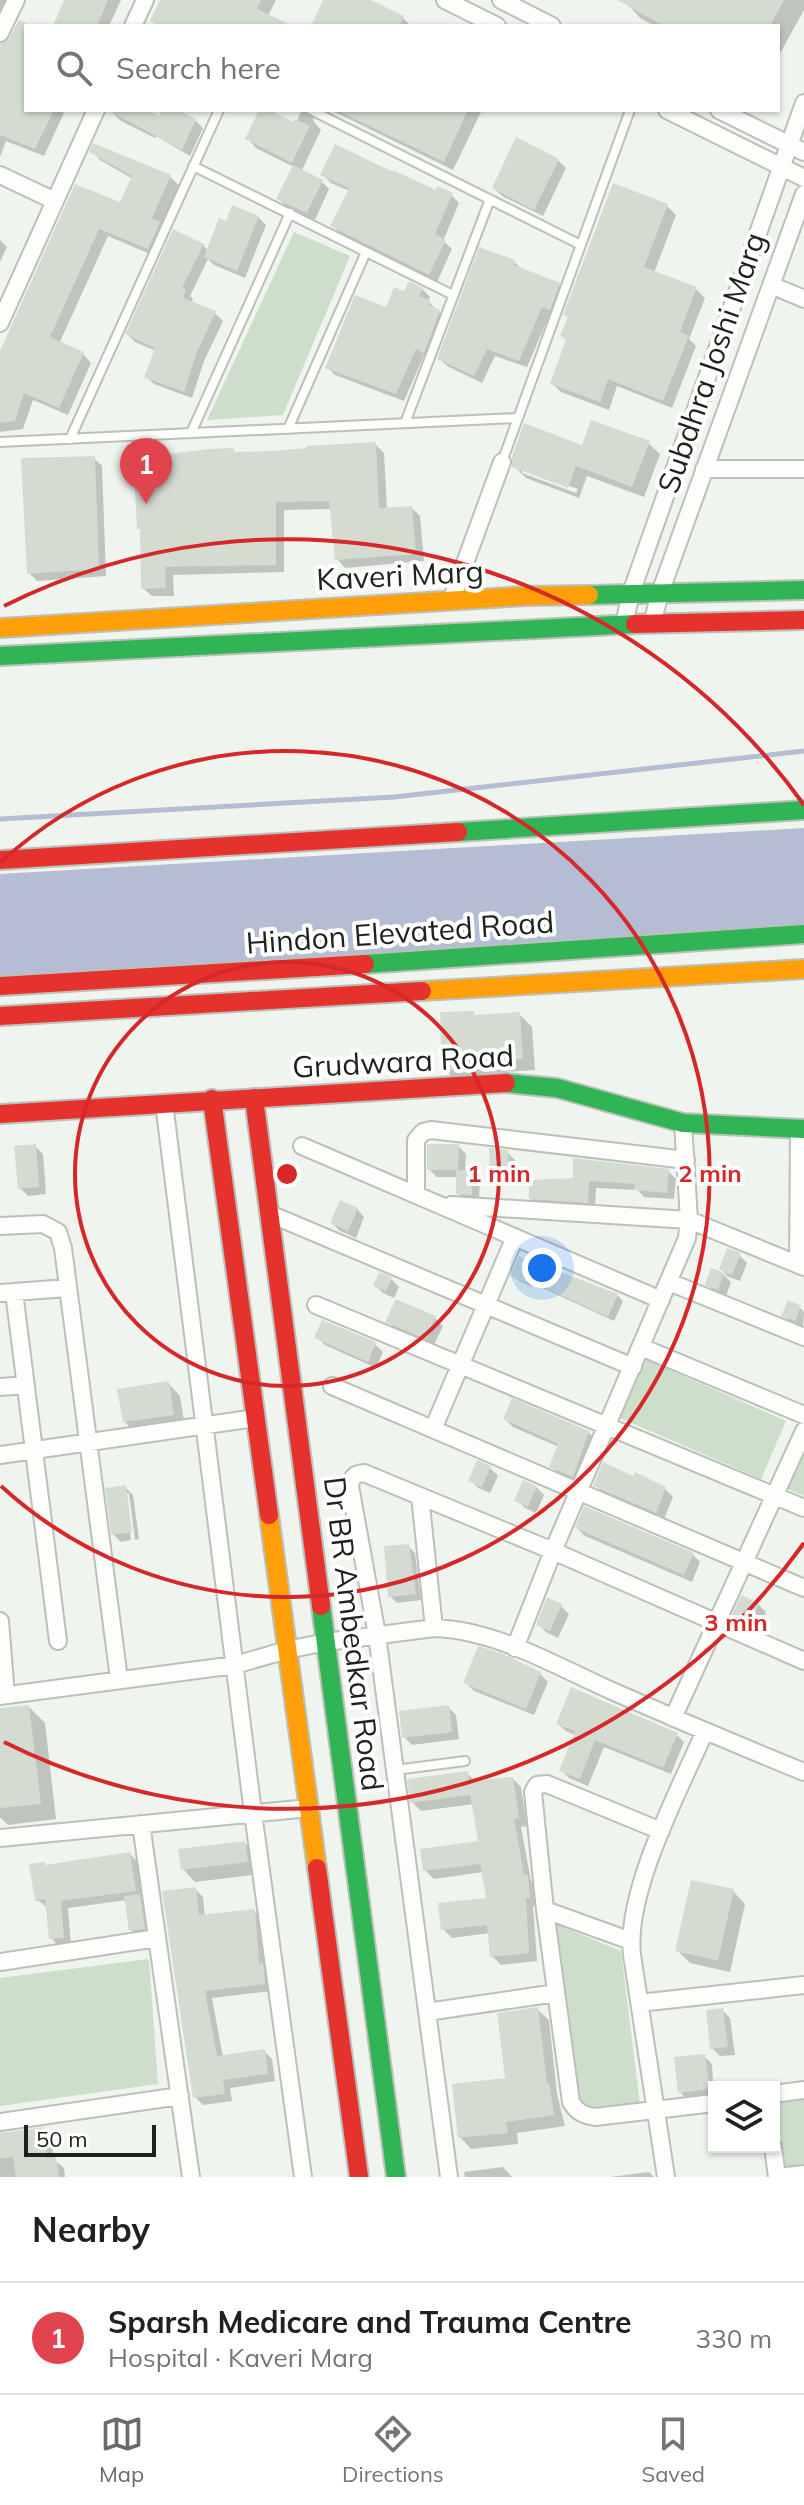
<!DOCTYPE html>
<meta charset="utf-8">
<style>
:root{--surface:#fff;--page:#f2f2f2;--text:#202124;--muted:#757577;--line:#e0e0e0;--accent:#676c66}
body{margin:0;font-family:Mulish,sans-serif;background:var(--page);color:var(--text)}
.controls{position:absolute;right:24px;bottom:24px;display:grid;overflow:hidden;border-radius:0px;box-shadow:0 2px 6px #0004}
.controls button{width:72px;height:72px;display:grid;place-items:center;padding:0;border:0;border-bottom:2px solid var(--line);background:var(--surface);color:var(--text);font:40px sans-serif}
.scale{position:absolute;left:24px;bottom:20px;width:132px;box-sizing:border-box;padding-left:8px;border:4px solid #1e221d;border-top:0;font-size:22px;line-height:28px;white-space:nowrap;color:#1e221d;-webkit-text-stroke:6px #fff;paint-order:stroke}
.you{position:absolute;left:542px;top:1268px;width:28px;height:28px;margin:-20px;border:6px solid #fff;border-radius:50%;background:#1a73e8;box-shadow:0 0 0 12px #1a73e833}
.badge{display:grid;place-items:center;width:52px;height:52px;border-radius:50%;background:var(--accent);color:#fff;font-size:26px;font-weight:700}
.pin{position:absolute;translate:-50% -66px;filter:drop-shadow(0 2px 4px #0008)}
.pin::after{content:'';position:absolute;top:42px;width:28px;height:24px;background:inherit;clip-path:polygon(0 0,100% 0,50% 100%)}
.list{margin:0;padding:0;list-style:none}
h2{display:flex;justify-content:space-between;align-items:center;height:104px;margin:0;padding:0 32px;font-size:34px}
h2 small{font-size:26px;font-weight:400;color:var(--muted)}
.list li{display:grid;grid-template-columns:52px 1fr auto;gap:24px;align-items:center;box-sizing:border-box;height:112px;padding:0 32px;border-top:2px solid var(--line)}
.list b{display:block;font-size:30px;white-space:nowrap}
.list p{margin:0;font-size:26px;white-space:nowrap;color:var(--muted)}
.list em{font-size:26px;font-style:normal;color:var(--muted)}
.icon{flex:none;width:44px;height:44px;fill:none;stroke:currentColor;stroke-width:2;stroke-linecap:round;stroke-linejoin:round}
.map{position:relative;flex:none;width:804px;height:2177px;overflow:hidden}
.search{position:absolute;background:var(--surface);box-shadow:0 2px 6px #0004;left:24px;right:24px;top:24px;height:88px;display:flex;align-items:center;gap:20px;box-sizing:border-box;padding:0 28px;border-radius:0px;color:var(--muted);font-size:30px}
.sheet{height:216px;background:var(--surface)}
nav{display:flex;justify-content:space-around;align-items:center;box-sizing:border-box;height:112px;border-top:2px solid var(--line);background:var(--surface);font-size:22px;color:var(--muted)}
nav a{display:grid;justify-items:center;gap:4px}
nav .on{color:var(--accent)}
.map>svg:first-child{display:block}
.green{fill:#cddfca}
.water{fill:#b4bdd4}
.shadow{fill:#0003;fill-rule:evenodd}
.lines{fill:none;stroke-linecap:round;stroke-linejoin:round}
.stream{stroke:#b4bdd4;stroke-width:5}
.building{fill:#d4dcd2}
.lane-casing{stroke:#bbc0ba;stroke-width:12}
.street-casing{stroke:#bbc0ba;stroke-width:20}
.fast-casing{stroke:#bbc0ba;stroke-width:22}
.slow-casing{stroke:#bbc0ba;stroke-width:22}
.jam-casing{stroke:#bbc0ba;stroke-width:22}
.lane{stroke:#fdfefc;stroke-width:8}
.street{stroke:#fdfefc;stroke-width:16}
.fast{stroke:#30b455;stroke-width:18}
.slow{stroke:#ff9f0a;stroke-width:18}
.jam{stroke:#e5322d;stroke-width:18}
.ring{fill:none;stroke:#d62828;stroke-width:4}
.labels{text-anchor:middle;stroke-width:8;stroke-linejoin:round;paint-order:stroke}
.street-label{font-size:30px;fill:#1e221d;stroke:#fff}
.centre{fill:#d62828;stroke:#fff;stroke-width:4}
.ring-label{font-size:24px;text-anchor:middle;font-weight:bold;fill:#d62828;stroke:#fff;stroke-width:8;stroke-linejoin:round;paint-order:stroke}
</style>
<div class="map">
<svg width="804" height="2177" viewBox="0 0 804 2177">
<rect width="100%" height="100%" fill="#eff5ee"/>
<path class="green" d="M294,232L350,256L283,415L207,420Z
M645,1359L786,1421L761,1479L620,1418Z
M804,1430V1496L780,1486Z
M553,1923L621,1951L640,2104L578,2111Z
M149,1959L158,2084L0,2106V1978Z
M804,2100V2167L785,2169L776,2104Z"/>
<path class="water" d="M804,828V941L0,986V874Z"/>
<path class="shadow" d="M0,0H8L0,33Z
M71,0H121L109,26H65Z
M162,0H276L268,16L288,26H158L152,20Z
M326,0H368L403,18L411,26H313Z
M624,0H804V10L778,57V26H655L640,18Z
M20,22L29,26H26V110H61L64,113L44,156L6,141L0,157V46L11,40Z
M115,110H142L160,119L163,110H173L195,120L203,128L190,156L156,136L155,138L121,121L113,113Z
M261,110L295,125L302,110H482L453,170L331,110L329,114L320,111L313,117L314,122L321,130L301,172L321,181L329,189L315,220L287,207L279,199L294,167L256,148L247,138Z
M94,146L170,177L179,185L161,226L168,233L157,257L108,236L59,344L83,354L91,363L68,415L33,400L23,429L0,432V353L29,290L120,205L133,179L100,160L92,151Z
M558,160L566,168L543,216L502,196L494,188Z
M323,175L451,195L459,203L443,241L452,249L437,282L341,234L333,226L350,191L331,183Z
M667,206L676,215L654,273L696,289L705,298L689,339L696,346L672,408L617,386L609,410L561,392L552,383L567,341L562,336L569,318L565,314Z
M258,217L266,225L245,278L214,265L208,259L190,296L193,299L191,303L215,313L223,321L204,361L192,398L154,384L146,376L156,351L135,342L127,334L203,245L208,251L227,224Z
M0,240L7,247L0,262Z
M514,262L523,270L559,284L567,292L558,316L550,314L527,367L495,356L482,383L447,366L439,358Z
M422,289L430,297L428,301L447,320L432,359L424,355L404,401L335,375L327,367L405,293Z
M648,443L660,454L644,497L587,476L579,498L526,478L514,466ZM522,469L578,489L576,493L522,473Z
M375,444L384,453L387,510L412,508L420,516L424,561L345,568L337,559L332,509L284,510V572L173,575L174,596H152L143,588L163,472L233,450L236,454Z
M94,458L102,466L106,576L37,581L29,573Z
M473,1013L477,1017L519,1014L532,1027L535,1070L487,1073L457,1081L444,1069Z
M35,1146L43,1154L46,1194L28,1196L20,1188Z
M458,1146L466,1154L465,1173H472L480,1180L479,1202L466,1201L458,1193V1177H437L429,1169Z
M507,1152L515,1160L516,1180H500L492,1172Z
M668,1171L676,1179L674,1199L644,1197L638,1190L596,1188L595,1209L539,1206L531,1198V1182Z
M357,1209L364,1217L356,1238L340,1231L332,1223Z
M739,1255L747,1263L740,1281L723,1275L731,1282L726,1296L715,1292L707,1284L712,1270L728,1276L721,1269Z
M513,1275L617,1295L623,1301L614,1321L534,1284L533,1287L519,1281Z
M391,1279L399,1287L394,1298L383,1293L375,1285Z
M800,1308L804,1312L803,1328L791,1323L783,1315Z
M435,1318L443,1326L434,1345L396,1329L388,1321Z
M317,1337L375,1344L383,1352L376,1368L325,1345Z
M168,1383L180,1396L185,1427L137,1434L124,1421Z
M505,1419L588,1432L596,1440L581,1484L559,1474L551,1466L559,1447L513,1427Z
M490,1468L498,1476L490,1493L478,1488L471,1480Z
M595,1485L665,1489L673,1497L664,1519L603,1493Z
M125,1487L133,1495L139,1539L135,1540L129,1493H125L131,1540L121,1542L113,1534Z
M536,1487L544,1495L536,1513L525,1508L517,1500Z
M577,1528L692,1554L700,1562L692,1582L585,1536Z
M408,1546L415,1553L421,1600L397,1603L390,1596Z
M758,1604L766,1612L758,1632L741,1625L734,1617Z
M561,1606L569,1614L558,1638L546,1632L538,1624Z
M540,1674L548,1682L534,1715L474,1691L466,1683Z
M29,1707L45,1723L56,1819L8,1825L0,1817V1710Z
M448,1707L456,1715L459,1739L412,1745L404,1737Z
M558,1724L676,1734L684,1742L671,1774L604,1747L588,1786L569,1778L561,1770L575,1735L566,1731Z
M467,1773L476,1782L513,1779L521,1787L527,1826L521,1827L531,1881L536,1885L538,1906H533L537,1961L501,1965L492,1956L490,1933L452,1938L443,1929L488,1899L483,1872L434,1879L425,1870L480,1842L474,1804L421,1811L412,1802Z
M245,1843L257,1855L259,1874L195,1882L183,1869Z
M130,1854L138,1862L152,1936L139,1938L131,1930L127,1900L68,1908L71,1945L59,1946L51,1938L47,1907L37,1900L44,1864L47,1866Z
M195,1889L203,1897L205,1917L254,1911L262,1919L266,1970L270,1973L272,1991L212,1998L223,2057L264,2051L272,2059L275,2081L230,2088L232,2101L203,2105L195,2097Z
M733,1891L745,1904L730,1972L690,1963L678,1951Z
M537,2009L549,2020L557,2094L565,2126L517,2133L518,2144L471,2149L460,2137L508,2080Z
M722,2010L730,2018L735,2055L720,2056L712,2048Z
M704,2056L712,2064L714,2097L688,2100L680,2092Z
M43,2129L51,2137L54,2160L64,2168L65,2177H0V2134Z
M503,2167L512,2177H465L464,2172Z
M649,2172L654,2177H610Z"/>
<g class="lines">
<path class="stream" d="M0,819L394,797L804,751"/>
</g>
<path class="building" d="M64,0H108L97,26H53Z
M160,0H261L257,9L293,26H161L150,21Z
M323,0H371L404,16L399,26H311Z
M617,0H784L770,26H664Z
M19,20L26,23V110H54L35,149L0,135V44L9,38Z
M107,110H147L159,116L161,110H178L196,119L182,150Z
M259,110H269L294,122L295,119L310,126L292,163L245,139Z
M336,110H468L444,162Z
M516,137L559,159L534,210L492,188Z
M93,143L171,175L152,218L160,222L148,249L99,229L50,337L84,352L59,408L24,393L15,421L0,423V351L75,184L120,202L132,176L89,152Z
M335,144L393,172V170L436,190L437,186L453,193L435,234L446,240L429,275L330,226L349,188L320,175Z
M293,165L323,180L307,213L276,199Z
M613,183L668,204L644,267L697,287L680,332L689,336L663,401L608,379L600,402L550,384L566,339L560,336L568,316L563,315Z
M232,205L259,216L237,271L204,257L219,218L226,221Z
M173,229L204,244L182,288L186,289L183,298L216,311L197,352L184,392L144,377L155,348L125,334Z
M479,247L515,260L514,265L560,283L550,310L542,307L519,361L487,349L474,376L437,359Z
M409,281L423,288L419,296L430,300L428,305L440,310L424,353L416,349L396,394L325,368L355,295L386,307L394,287L404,291Z
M591,420L650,441L632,487L576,466L568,488L512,467V457L524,423L582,445Z
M376,442L379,508L412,506L416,554L335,560L329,501L276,502V565L165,567L166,588L141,589L140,529H137L134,472L161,471L160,455L208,449L233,448L234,452L277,451L306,448V446Z
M95,456L99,569L27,574L21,458Z
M474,1011V1015L520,1012L523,1059L476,1062V1069L442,1070L440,1012Z
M36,1144L39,1187L18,1189L14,1146Z
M427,1144H459L458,1170H427Z
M489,1148L508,1150L509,1173H490Z
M573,1158L669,1169L667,1193L634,1190L635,1184L589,1181L588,1203L529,1199V1180L573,1178Z
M456,1170L472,1171V1195L456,1194Z
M340,1200L358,1208L348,1231L330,1223Z
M727,1248L741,1253L732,1275L719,1269Z
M519,1256L618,1294L608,1317L528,1280L527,1283L510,1276Z
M711,1268L724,1273L718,1290L705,1285Z
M379,1272L392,1277L386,1291L373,1286Z
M396,1299L436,1316L426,1339L385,1322Z
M788,1300L801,1306L795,1321L781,1316Z
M322,1320L376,1342L368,1362L314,1338Z
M169,1381L174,1415L123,1422L117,1389Z
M512,1398L589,1431L573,1477L549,1467L558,1444L503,1419Z
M477,1460L491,1466L482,1487L468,1481Z
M603,1462L633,1476L635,1472L666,1487L656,1513L593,1486Z
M523,1480L537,1486L528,1507L514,1501Z
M126,1485L132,1532L111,1535L105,1488Z
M584,1506L694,1553L684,1575L575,1528Z
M409,1544L416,1594L388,1597L384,1546Z
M741,1595L759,1603L750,1625L731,1617Z
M547,1597L562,1604L550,1631L536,1625Z
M478,1646L501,1653L541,1672L526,1709L463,1683Z
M571,1687L678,1733L663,1768L595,1740L580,1779L559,1771L575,1731L556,1724Z
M29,1705L41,1804L0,1808V1708Z
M449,1705L452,1732L402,1738L399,1711Z
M468,1771L469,1781L513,1777L519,1818L514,1819L524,1875H528L530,1898H526L529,1953L490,1957L487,1925L441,1930L438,1903L486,1898L480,1864L423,1871L420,1849L478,1841L470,1795L410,1803L407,1779Z
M245,1841L248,1862L181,1870L178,1849Z
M130,1852L136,1891L61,1901L64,1938L49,1939L45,1899L35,1901L29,1864L45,1862V1865Z
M691,1880L734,1889L718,1961L675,1951Z
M196,1887L199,1915L255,1909L259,1964L263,1963L265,1984L205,1991L217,2056L265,2049L268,2074L223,2080L225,2094L193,2098L162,1891Z
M140,1894L145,1929L129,1931L124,1896Z
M538,2007L547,2083L549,2082L554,2115L506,2122L508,2133L458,2138L452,2084L505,2078L497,2013Z
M723,2008L728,2047L710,2049L706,2010Z
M705,2054L710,2089L678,2093L674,2057Z
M44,2127L47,2158L56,2157L59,2177H16L13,2157L0,2158V2133Z"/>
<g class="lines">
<g class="lane-casing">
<path id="lane" d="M311,110L581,245
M193,166L453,295
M405,423L490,199
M288,429L366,252
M191,433L290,213
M70,439L219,110
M0,442L517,418
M502,462L630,110
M395,1770L465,1761"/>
</g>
<g class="street-casing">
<path id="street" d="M445,0L497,26
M501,0L552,26
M133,26L145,0
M0,33L16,0
M667,110L804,178
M719,110L804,152
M0,175L55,201
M771,285L804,299
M0,323L96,110
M704,469H804
M451,601L502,462
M624,624L631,593L804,103
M652,624L660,593L804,194
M164,1103L253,1813L303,2177
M302,1146L661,1300
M416,1195V1140L423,1132L431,1130L686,1160
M451,1205L689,1220L804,1267
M270,1214L633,1367
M0,1226L43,1224L58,1232L63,1248L119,1679
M798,1265L799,1129
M669,1282L804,1337
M14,1292L58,1641
M0,1293L67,1288
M316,1305L804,1508
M641,1347L804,1415
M332,1386L804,1588
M0,1387L26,1385
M433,1429L515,1237
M0,1455L256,1418
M420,1496L434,1628
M0,1621L6,1695
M515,1648L553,1551L687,1238L689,1220L683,1123
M0,1696L235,1665L287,1650L326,1642L434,1628C496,1630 556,1666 612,1691C676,1719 740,1746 804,1772
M673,1718L804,1431
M141,1824L191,2177
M661,1831L547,1784L537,1785L533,1792L545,1910L571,2102C577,2112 583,2115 595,2117L714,2103
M0,1838L309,1808
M545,1910L631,1941
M0,1962L157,1938
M639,2003L804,1985
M427,2012L556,1993
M774,2094L804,2090
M0,2122L180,2096
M773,2147L777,2177
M449,2177L377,1635L350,1486C352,1476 355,1474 364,1473L553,1551L804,1661
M666,2177L632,1955C625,1891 679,1791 705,1731
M777,2177L804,2174"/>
</g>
<g class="fast-casing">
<path id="fast" d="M589,595L804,590
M0,656L635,624
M458,832L804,810
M365,964L804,934
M506,1083L557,1088L683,1123L804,1129
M321,1606L396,2177"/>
</g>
<g class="slow-casing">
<path id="slow" d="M0,628L526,596L589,595
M422,991L804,969
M269,1515L317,1868"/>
</g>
<g class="jam-casing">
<path id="jam" d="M635,624L804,620
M0,860L458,832
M0,986L365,964
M0,1016L422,991
M254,1098L321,1606
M212,1099L269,1515
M0,1114L506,1083
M317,1868L359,2177"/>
</g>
<use href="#lane" class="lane"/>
<use href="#street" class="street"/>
<use href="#fast" class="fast"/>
<use href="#slow" class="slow"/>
<use href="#jam" class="jam"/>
</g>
<g class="ring">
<circle cx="287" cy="1174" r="212"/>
<path d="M1 862A423 423 0 1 1 1 1486"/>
<path d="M804 1543A635 635 0 0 1 4 1742M4 606A635 635 0 0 1 804 805"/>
</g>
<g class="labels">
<g class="street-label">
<text transform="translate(712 363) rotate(-71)" y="10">Subdhra Joshi Marg</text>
<text transform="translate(400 576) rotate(-3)" y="10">Kaveri Marg</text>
<text transform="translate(400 933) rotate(-4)" y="10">Hindon Elevated Road</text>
<text transform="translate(403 1062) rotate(-3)" y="10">Grudwara Road</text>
<text transform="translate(353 1634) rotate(83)" y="10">Dr BR Ambedkar Road</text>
</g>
</g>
<circle cx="287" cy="1174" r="12" class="centre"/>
<g class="ring-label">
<text x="499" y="1182">1 min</text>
<text x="710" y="1182">2 min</text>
<text x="736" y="1631">3 min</text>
</g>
</svg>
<div class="controls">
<button><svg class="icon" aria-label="layers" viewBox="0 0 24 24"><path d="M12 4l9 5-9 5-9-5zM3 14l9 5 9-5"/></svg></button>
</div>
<div class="scale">50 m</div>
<div class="you"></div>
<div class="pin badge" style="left:146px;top:504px;background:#e0444e">1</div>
<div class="search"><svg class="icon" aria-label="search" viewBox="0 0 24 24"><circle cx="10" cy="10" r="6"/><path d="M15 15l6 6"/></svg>Search here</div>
</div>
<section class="sheet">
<h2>Nearby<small></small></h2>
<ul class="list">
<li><span class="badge" style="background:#e0444e">1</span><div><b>Sparsh Medicare and Trauma Centre</b><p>Hospital · Kaveri Marg</p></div><em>330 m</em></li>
</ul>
</section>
<nav>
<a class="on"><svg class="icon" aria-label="map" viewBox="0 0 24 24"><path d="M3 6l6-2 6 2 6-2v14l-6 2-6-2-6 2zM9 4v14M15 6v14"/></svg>Map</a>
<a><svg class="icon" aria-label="directions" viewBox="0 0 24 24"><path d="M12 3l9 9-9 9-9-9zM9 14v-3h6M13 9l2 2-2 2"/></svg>Directions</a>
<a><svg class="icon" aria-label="saved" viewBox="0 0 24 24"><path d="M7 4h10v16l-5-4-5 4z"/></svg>Saved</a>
</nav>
